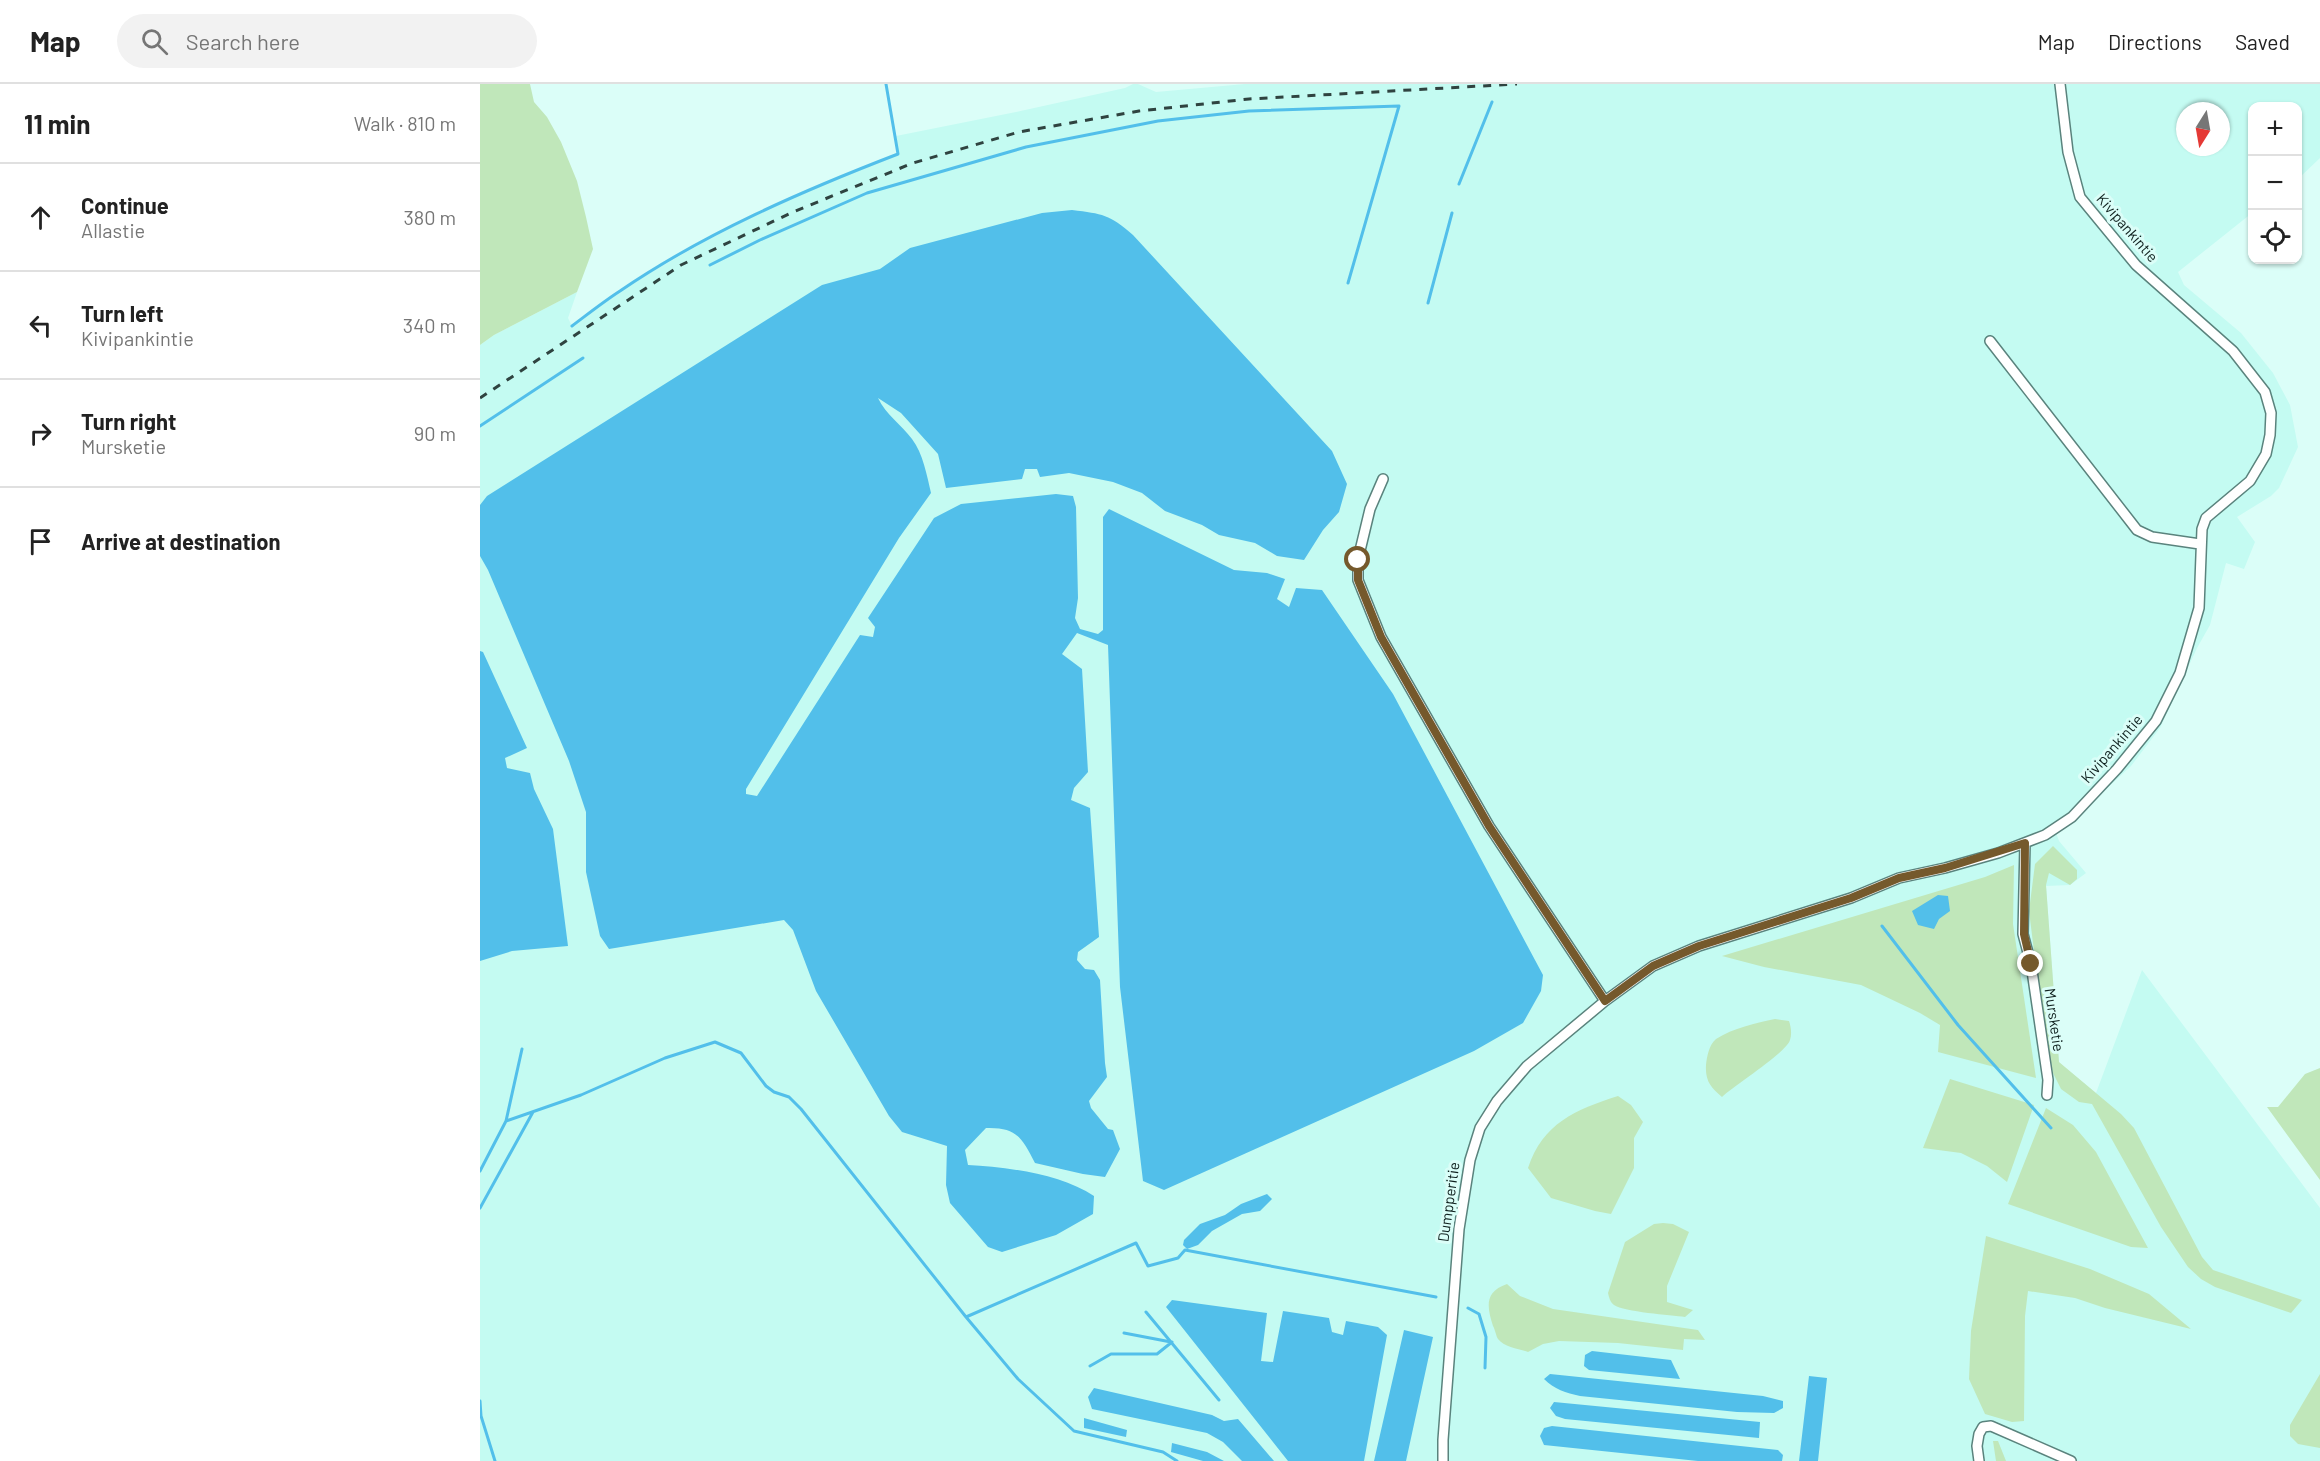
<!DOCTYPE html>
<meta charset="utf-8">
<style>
:root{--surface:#fff;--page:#f2f2f2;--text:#222;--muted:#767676;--line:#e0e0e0}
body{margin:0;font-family:Barlow,sans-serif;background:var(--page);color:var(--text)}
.controls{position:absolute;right:18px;top:18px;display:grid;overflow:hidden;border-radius:12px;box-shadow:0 2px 4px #0004}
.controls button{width:54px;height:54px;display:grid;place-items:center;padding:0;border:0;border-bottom:2px solid var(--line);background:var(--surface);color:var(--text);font:30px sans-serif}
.compass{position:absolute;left:1696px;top:18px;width:54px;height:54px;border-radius:50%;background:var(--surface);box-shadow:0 2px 4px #0004;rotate:191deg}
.stop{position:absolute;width:18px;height:18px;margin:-14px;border:4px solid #75592c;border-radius:50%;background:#fff}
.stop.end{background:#75592c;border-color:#fff;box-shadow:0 2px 6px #0008}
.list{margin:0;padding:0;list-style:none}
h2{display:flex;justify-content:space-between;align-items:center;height:78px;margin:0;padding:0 24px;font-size:26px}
h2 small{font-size:20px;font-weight:400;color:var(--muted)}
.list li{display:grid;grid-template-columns:39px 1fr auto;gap:18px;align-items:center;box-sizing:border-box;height:108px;padding:0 24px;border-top:2px solid var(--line)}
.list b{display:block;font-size:22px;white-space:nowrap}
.list p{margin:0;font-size:20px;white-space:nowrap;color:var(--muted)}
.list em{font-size:20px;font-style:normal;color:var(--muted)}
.icon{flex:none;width:33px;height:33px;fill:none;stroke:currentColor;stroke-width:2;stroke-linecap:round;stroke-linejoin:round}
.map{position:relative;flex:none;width:1840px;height:1377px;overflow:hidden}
header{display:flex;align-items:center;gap:36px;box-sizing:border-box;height:84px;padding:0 30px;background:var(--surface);border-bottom:2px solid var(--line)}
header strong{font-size:28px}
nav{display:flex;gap:33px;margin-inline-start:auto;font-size:21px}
.search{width:420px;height:54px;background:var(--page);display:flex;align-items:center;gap:15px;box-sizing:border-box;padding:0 21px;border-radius:33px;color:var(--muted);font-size:22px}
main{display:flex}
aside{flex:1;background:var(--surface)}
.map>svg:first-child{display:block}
.built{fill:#c4fbf2;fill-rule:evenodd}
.green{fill:#c0e7ba}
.water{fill:#52bfea}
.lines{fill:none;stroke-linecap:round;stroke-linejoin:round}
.stream{stroke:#52bfea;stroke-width:3}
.street-casing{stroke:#5a837d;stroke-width:12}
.street{stroke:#fff;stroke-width:9}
.rail{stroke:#2f4340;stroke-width:3;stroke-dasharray:8 8;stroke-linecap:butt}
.route{stroke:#75592c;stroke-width:8}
.labels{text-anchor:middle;stroke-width:6;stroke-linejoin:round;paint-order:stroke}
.street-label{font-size:15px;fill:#0f201e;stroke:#dbfef8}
</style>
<header>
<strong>Map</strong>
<div class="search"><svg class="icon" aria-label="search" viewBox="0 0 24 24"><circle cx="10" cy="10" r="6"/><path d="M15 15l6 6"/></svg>Search here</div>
<nav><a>Map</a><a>Directions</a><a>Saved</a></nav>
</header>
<main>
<aside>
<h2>11 min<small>Walk · 810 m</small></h2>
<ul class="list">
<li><svg class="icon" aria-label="ahead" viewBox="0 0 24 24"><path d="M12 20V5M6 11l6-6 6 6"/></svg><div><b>Continue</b><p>Allastie</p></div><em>380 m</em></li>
<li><svg class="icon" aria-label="left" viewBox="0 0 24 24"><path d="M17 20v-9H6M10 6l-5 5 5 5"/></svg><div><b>Turn left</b><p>Kivipankintie</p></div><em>340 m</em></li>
<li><svg class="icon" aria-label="right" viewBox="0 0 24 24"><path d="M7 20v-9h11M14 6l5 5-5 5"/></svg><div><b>Turn right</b><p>Mursketie</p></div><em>90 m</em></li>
<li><svg class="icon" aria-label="arrive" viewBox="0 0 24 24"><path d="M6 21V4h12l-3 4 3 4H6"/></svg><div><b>Arrive at destination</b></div></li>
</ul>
</aside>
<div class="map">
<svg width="1840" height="1377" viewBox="0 0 1840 1377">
<rect width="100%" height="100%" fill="#dbfef8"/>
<path class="built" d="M653,0H658L676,8L765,0H1840V74L1818,95V22H1772V129L1698,188L1704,201L1761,249L1793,289L1810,321L1818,363L1799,404L1791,412L1757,433L1775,458L1764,485L1746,479L1730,541L1717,564L1680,644L1651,682L1610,720L1575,746L1579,757L1606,789L1590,801L1566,802L1579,979L1616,1009L1662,886L1840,1124V1377H0V261L14,251L97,208L88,234L92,242L140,206L224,158L295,121L418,70L416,52L536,28L645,4ZM1705,27H1741V63H1705Z"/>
<path class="green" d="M0,0H50L54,18L67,33L81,58L97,97L106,133L113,165L97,208L14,251L0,261Z
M1573,762L1597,786V795L1590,801L1569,789L1566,801L1579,978L1641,1030L1654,1044L1722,1173L1733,1186L1822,1216L1811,1229L1735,1203L1721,1195L1708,1183L1681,1143L1612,1020L1599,1018L1581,1005L1573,989L1562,931L1549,827L1555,780Z
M1534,781L1533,840L1556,994L1458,968L1460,941L1440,929L1381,901L1284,883L1242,872L1505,793Z
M1295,935L1309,937C1311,943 1312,950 1310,956C1306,969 1256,1000 1242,1013C1231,1004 1225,997 1226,981C1227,972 1229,961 1236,955C1253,944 1276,939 1295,935Z
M1840,984V1096L1787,1023H1798L1825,990Z
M1470,995L1554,1021L1527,1098L1507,1082L1481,1069L1443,1064Z
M1138,1012L1151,1021L1163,1038L1154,1054V1084L1131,1130L1115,1127L1071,1114L1048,1084C1063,1039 1095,1026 1138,1012Z
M1566,1024L1593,1041L1616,1068L1668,1164L1651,1163L1528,1120Z
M1183,1139L1193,1140L1209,1148L1187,1202V1218L1213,1226L1205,1233C1191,1231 1144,1228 1134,1221C1130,1218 1129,1213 1128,1209L1145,1158L1174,1140Z
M1506,1152L1610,1185L1669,1210L1711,1245L1625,1224L1595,1214L1548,1207L1545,1232L1544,1337L1532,1338L1505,1330L1489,1295L1491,1247Z
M1027,1200L1040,1212L1073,1225L1218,1246L1225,1256L1204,1255L1203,1266L1138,1259L1079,1257L1063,1260L1048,1268C1039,1265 1024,1263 1018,1255C1016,1252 1015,1245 1013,1242C1007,1223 1004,1208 1027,1200Z
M1840,1290V1364L1818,1360L1810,1352V1341Z
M1513,1357H1518L1526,1377H1516Z"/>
<path class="water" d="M592,126C623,130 629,130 653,151L852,367L867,400L859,428L843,446L824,476L797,472L775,459L739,451L722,441L685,427L662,409L633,398L589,389L560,393L557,385H545L542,395L466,404L458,370L421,329L398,314C406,331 421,340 432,355C443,369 447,392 451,409L419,454L266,705V710L277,712L380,551L393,553L395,543L388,534L454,434L481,420L576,410L593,412L596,423L598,514L595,534L600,545L618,550L623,546V433L629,425L754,486L787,489L805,495L797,515L809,523L816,504L842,506L913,610L1063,891L1061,907L1043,939L994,967L684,1106L663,1097L640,903L628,561L597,549L582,570L602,585L608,688L594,704L591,716L610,724L619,853L598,868L597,876L605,885L614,886L620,896L625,979L627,993L609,1017L611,1024L628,1045L633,1046L640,1065L625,1093L603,1090L555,1079C542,1054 537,1043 506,1044L485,1066L488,1081C527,1083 581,1090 614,1112L613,1130L576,1151L522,1168L508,1163L470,1119L466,1101L467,1062L422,1048L409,1032L336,907L313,846L304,836L129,865L120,852L106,788V728L89,677L8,486L0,472V421L7,412L342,201L400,185L430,164L562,129Z
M0,567L3,568L47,664L25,674L27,684L50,689L54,705L73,745L88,862L32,867L0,877Z
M1458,811L1468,812L1470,827L1459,835L1454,845L1438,841L1432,827Z
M787,1110L792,1115L780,1127L762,1130L732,1147L718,1161L707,1165L703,1161L704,1156L720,1140L745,1131L761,1120Z
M692,1216L787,1229L781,1277L793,1278L803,1227L849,1234L852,1248L863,1251L866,1237L898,1243L907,1251L884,1377H808L686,1223Z
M924,1246L953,1253L926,1377H894Z
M1112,1267L1191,1276L1200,1295L1109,1286L1104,1282L1105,1271Z
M1070,1290L1283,1312L1303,1317V1324L1294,1329L1257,1328L1100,1312C1086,1309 1074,1305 1064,1295Z
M1329,1292L1347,1294L1338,1377H1319Z
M614,1304L732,1331L744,1337L758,1335L794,1377H762L743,1358L727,1349L612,1325L608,1313Z
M1074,1318L1280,1338L1279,1354L1085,1335L1076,1332L1070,1324Z
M604,1334L647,1346L646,1353L604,1344Z
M1072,1342L1298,1366L1303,1371L1302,1377H1218L1064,1361L1060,1352L1064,1344Z
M692,1359L727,1368L744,1377H723L691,1368Z"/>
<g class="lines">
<path class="stream" d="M979,100L1012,18
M230,181L280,156L387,109L546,63L678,37L769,27L919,22L868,199
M948,219L972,129
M92,242C108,230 123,218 140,207C225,149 322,107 418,70L406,0
M0,342L103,274
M1402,842L1478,941L1571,1044
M26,1037L101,1011L185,974L235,958L261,969L286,1002L294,1008L309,1013L321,1025L486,1233L538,1295L594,1347L683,1368L697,1377
M0,1087L26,1037L42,965
M0,1124L53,1028
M988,1224L999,1230L1006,1253L1005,1284
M666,1228L739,1316
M486,1233L656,1159L668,1182L698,1174L705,1166L956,1213
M644,1249L691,1258
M610,1282L631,1270H677L692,1258
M0,1317L1,1332L15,1377"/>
<g class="street-casing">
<path id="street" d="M1510,257L1657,446L1672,453L1720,460
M903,395L890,425L878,475V496L901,553L1009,742L1125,917
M1545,759L1543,850L1551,880L1568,996L1567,1011
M963,1377V1356L979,1145L990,1076L1000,1044L1017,1017L1047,982L1125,917L1173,882L1219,862L1371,814L1419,794L1465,784L1518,769L1565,751L1592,733L1637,685L1676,637L1700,589L1719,524L1722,445L1726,434L1770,397L1786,370L1790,351L1791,329L1785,308L1753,267L1656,181L1600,113L1588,68L1580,0
M1499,1377L1497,1362L1499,1350L1503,1343L1511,1342L1591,1377"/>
</g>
<use href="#street" class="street"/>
<path class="rail" d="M0,314L201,181L313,128L433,79L539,48L659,27L769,15L1037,0"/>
</g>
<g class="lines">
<path class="route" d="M878,476V496L901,553L1009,742L1125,917L1173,882L1219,862L1371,814L1419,794L1465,784L1545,759L1544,850L1551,880"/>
</g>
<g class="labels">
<g class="street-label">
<text transform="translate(1647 144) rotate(49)" y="5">Kivipankintie</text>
<text transform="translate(1632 665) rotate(-49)" y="5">Kivipankintie</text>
<text transform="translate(1574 936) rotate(82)" y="5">Mursketie</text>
<text transform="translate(969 1118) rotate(-82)" y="5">Dumpperitie</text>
</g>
</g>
</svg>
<div class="controls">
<button>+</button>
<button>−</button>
<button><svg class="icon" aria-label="locate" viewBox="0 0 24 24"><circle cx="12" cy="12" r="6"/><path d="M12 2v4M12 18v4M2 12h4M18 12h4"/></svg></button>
</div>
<svg class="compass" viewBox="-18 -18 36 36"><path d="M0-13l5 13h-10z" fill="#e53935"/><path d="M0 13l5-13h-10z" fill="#767676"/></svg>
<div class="stop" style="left:878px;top:476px"></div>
<div class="stop end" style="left:1551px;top:880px"></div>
</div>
</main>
